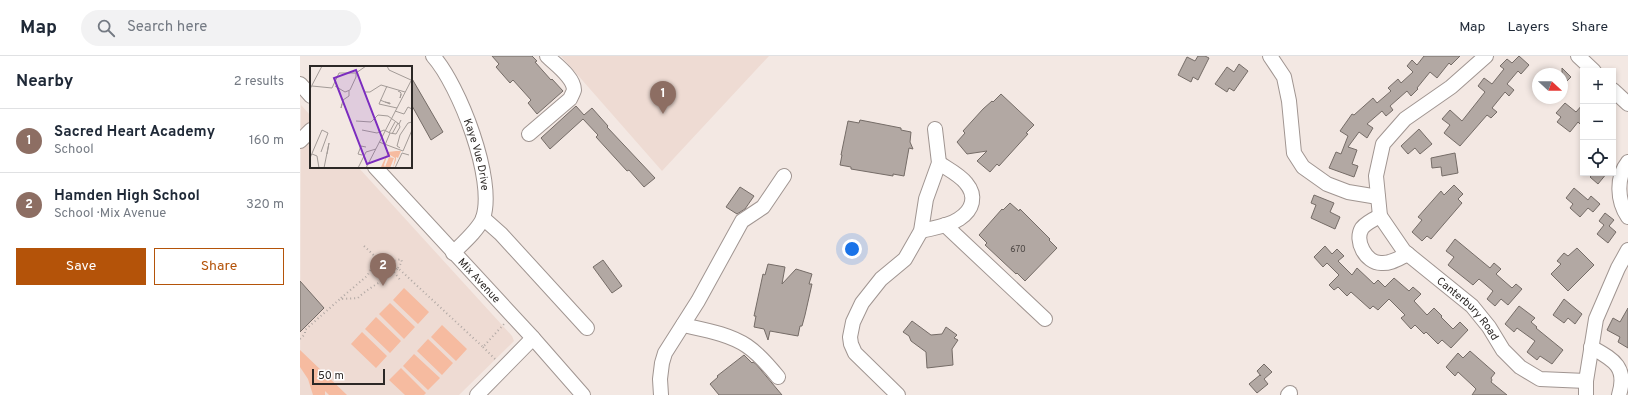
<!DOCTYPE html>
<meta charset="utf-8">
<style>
:root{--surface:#fff;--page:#f2f2f3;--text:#1f2937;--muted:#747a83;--line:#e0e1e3;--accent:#b45309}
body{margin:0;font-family:Overpass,sans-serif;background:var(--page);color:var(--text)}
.controls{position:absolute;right:12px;top:12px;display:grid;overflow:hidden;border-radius:0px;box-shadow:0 2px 6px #0003}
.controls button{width:36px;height:36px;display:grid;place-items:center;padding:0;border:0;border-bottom:1px solid var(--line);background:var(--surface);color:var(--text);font:20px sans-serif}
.compass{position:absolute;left:1232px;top:12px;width:36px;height:36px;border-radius:50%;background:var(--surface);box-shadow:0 2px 6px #0003;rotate:111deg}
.scale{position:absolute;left:12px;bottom:10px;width:73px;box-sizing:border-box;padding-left:4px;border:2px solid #2c2826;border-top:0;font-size:11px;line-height:14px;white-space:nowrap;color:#2c2826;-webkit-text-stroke:3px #fff;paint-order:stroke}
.you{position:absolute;left:552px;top:193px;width:14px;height:14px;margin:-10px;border:3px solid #fff;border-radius:50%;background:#1a73e8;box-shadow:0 0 0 6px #1a73e833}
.badge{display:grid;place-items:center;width:26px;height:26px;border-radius:50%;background:var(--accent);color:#fff;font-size:13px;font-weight:700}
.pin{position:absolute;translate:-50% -33px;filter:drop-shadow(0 1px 2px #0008)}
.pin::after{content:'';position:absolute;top:21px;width:14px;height:12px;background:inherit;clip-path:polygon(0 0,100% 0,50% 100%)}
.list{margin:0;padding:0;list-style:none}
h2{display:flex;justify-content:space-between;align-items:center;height:52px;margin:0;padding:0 16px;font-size:17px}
h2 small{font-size:13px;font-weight:400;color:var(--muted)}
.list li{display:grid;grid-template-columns:26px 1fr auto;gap:12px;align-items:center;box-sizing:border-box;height:64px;padding:0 16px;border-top:1px solid var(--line)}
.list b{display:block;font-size:15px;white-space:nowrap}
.list p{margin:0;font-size:13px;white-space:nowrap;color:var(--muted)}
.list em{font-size:13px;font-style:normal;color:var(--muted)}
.actions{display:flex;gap:8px;padding:12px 16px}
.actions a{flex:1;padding:9px 0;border:1px solid var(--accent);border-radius:0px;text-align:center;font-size:14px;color:var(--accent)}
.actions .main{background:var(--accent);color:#fff}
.icon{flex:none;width:22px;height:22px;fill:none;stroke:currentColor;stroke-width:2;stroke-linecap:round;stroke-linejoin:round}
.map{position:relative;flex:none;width:1328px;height:339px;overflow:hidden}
header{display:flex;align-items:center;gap:24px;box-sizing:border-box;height:56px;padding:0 20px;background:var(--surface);border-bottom:1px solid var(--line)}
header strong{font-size:19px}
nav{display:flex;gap:22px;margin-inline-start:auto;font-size:14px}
.search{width:280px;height:36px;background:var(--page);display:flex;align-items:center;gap:10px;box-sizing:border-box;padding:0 14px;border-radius:22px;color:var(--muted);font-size:15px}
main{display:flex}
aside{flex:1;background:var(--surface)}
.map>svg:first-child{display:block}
.built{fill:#eedbd3}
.green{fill:#f6bba0}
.building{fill:#b2a8a3;stroke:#756c67}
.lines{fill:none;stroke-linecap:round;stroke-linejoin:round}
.minor-casing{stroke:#a09591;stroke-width:16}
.path{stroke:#b1a8a4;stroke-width:2;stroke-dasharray:1 3;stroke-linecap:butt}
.minor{stroke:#fff;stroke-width:14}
.labels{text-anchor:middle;stroke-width:3.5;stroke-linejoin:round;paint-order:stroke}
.number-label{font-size:9px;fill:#4e4845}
.street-label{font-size:11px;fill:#2c2826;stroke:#fff}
.inset-road{fill:none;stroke:#a39b97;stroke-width:1}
.view{fill:#7b2cbf;fill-opacity:0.15;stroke:#7b2cbf;stroke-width:2}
.inset-edge{fill:none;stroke:#2c2826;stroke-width:2}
</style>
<header>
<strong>Map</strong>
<div class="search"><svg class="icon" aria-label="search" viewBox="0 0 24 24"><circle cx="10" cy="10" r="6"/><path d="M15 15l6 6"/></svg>Search here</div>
<nav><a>Map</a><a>Layers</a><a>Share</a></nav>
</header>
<main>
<aside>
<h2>Nearby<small>2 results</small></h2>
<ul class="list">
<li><span class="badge" style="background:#8d6e63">1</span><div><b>Sacred Heart Academy</b><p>School</p></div><em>160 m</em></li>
<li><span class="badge" style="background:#8d6e63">2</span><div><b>Hamden High School</b><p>School · Mix Avenue</p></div><em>320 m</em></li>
</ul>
<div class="actions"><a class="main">Save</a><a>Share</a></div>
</aside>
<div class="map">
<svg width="1328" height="339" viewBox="0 0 1328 339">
<rect width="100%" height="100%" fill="#f3e8e3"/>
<path class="built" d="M261,0H469L362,115Z
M1,49L11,60V111H58L212,280L214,285L159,339H0Z"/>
<path class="green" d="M104,232L129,256L118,268L93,244Z
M90,247L115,271L104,283L79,258Z
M76,261L101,285L90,297L65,273Z
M142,269L167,293L156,305L131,281Z
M62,276L87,300L76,312L51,288Z
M128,283L153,307L142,319L117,295Z
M0,294L47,339H29L25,335V339H13L8,323L0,311Z
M114,298L140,322L128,334L103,310Z
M101,312L126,337L124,339H105L89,324Z"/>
<path class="building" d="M192,0H232L237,5L235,6L251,24L252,23L263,35L237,58L228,47L231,44L213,24L210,27L196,11L199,8Z
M898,0H905L909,2L898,24L893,21L891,26L878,19L887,1L895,5Z
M1124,0H1160L1151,9L1149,7L1137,22L1130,16L1117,32L1118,33L1111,40L1107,35L1090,50L1093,54L1086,60L1082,55L1067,68L1073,72L1067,82L1059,76L1048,91L1057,94L1052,108L1058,110L1054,121L1029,112L1036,96L1041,98L1048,80L1040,75L1052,58L1054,59L1073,42L1077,47L1091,35L1088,32L1098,23L1101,27L1113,16L1107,10L1112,4L1117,9Z
M1219,0L1229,9L1221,18L1218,15L1207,28L1214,34L1209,40L1205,36L1192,52L1197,56L1191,62L1187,59L1160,90L1144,77L1150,69L1142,63L1150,54L1162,65L1185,36L1178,30L1184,22L1192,28L1204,13L1200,10L1207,3L1212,7Z
M939,8L948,15L934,35L929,32L927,36L915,28L927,11L934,16Z
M1262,12L1271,21L1262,30Z
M111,21L143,76L131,84L111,48Z
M701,38L734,69L726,77L728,78L699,110L697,108L690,116L677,105L687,95L667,98L657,86L665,77L663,75L683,53L692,45L693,46Z
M1265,47L1276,56L1283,48V71L1278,66L1270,76L1257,66L1261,61L1256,57Z
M276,50L284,59L292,52L308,70L307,71L355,122L344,131L329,114L327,115L296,81L298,79L283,63L250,93L241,82Z
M560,64L601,72V74L611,76L610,86L613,93L609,92L604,120L593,118V120L551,113V111L540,109L542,99H541L548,65L559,67Z
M1119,73L1132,88L1120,98L1115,92L1108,98L1101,90Z
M1155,97L1158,117L1142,120L1141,111L1132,112L1131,102Z
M1294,117H1307L1298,128L1290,121Z
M1154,129L1163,138L1158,143L1162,147L1131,183L1127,180L1122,185L1112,176L1122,164L1118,161L1141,135L1144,139Z
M440,131L454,140L445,153L437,158L426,151Z
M1274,132L1288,144L1291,140L1300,148L1293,156L1288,152L1280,161L1270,152L1273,148L1266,142Z
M1014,139L1034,147L1030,156L1040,161L1035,173L1011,162L1016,149L1011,147Z
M710,147L719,155L720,153L750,183L749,184L757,192L725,225L717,217L716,218L685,189L687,187L679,179L702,153L703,154Z
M1305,157L1314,164L1309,170L1316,176L1308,187L1297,178L1304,169L1299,165Z
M1155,183L1190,212L1194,207L1201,213L1196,218L1212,232L1216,228L1222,233L1208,249L1201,243L1195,250L1187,243L1193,235L1179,223L1173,229L1148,209L1154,201L1146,195Z
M1025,190L1032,198L1037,193L1044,200L1038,205L1052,219L1057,212L1074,228L1078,224L1085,231L1094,222L1109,235L1113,231L1121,238L1114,245L1127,259L1134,252L1142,260L1141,261L1153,273L1160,266L1168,274L1151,292L1142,284L1138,288L1126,276L1124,278L1115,269L1111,273L1101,262L1105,259L1089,243L1078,254L1073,250L1070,253L1051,236L1047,240L1038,231L1034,234L1029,229L1039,219L1027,207L1023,211L1014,201Z
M1277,192L1294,209L1268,235L1251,218L1261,208L1257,205L1264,197L1268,200Z
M303,204L322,230L312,237L293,211Z
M468,208L485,211L482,228L496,213L512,218L509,228H512L505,259L502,270H500L498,280L470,275L468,284L464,273L454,271L456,260H454L463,218L465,219Z
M0,225L24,252L0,276Z
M1264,243L1282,258L1275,268L1268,262L1264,267L1253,259Z
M1219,250L1235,262L1231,266L1237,271L1236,272L1263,294L1252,308L1240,300L1237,304L1227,296L1235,285L1217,272L1214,276L1205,268Z
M1328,252V292L1318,286L1320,281L1307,274L1313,262L1320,266Z
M612,265L631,279L642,278L646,271L657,279L654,282L658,284L652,293L653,309L627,312L626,296L611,285L609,280L603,276Z
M1170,295L1195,317L1191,322L1192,324L1191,326L1207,339H1172L1176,333L1172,329L1158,316L1155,320L1146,311L1158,297L1163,302Z
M444,299L452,307L453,306L456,308L482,339H419L410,328L418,321L417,320Z
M964,308L972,316L964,323L968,328L957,337L949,328L960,319L961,320L957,315Z"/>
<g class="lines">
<g class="minor-casing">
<g id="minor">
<path id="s1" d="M133,0C159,29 196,124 183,162C179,173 162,188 153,197"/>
<path d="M970,0L984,21L989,45L994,97L1003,111L1027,128L1048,136L1078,141"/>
<path id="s2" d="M1186,0L1151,31L1105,63L1083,88L1076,120L1080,160L1104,195L1172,250L1189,271L1203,294L1220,311L1240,323L1286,325"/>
<path d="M1278,0L1294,15"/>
<path d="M0,28L11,40"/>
<path d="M1313,34L1328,48"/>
<path d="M229,78L270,43C271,41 273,37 274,34C274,21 255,8 247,0"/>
<path d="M0,85L11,74"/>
<path d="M1328,106C1316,121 1317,145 1328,161"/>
<path id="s3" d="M75,111L233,282L283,339"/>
<path d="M1080,160C1074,163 1066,167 1062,172C1054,185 1066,207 1081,207C1091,208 1099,202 1108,198"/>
<path d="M183,162L201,178L287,272"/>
<path d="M645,169L745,263"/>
<path d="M621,175C633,172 649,170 659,163C673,154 677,140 666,127C660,119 648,113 639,107"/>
<path d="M383,269C405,274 429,278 447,290C459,298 469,310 478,321"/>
<path d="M1291,291C1312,303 1328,310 1319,339"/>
<path d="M177,339L233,282"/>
<path d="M361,339L360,323L362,307L365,297L398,245L442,165L463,151L484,120"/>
<path d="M598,339L555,297L551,288L550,281L553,266L562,247L581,223L605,203L621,175L626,143L639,107L635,73"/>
<path d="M988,339L990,337"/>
<path d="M1286,339V325L1296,263L1318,212L1328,194"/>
</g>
</g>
<path class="path" d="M64,190C78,203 81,209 101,203L102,206L98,212
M94,216L101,225
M41,242L67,220L77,203
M0,283L5,278V274L40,243L58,242C70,230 87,224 98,212L183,291L204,268
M183,291L196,304"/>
<use href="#minor" class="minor"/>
</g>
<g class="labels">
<g class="number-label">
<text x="718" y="196">670</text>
</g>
<g class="street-label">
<text dy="4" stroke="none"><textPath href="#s1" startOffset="109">Kaye Vue Drive</textPath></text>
<text dy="4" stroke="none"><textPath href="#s3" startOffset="154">Mix Avenue</textPath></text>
<text dy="4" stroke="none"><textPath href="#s2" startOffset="338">Canterbury Road</textPath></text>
</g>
</g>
<g transform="translate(10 10)">
<rect width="102" height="102" fill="#f3e8e3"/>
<path d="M86,85H91L88,92L86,91V94L83,102L85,92L80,89L77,90L74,99L75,101L79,91L84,92L80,102L71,101L78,86Z" fill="#f6bba0"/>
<path class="inset-road" d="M77,0L79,4L101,14M2,20L22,22L29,7H46L56,0M25,20L35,26L40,24L46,11V7M77,20L69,38L87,42M0,23L12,0M88,25L90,26L91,27V29L90,32L91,28M54,26H60L71,19L95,26M70,34L80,38V37L75,36M32,38L31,42L33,34L39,30V25M85,45L94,48L98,41L102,43M46,55L61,56L68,49L78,50L89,58L91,54M52,64L67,67L74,64L80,67L75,79M79,67L85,56M80,67L86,68L90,61L89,58M82,68L88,57M69,76L93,85L102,64M90,82L87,80L90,69L98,57L102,56M2,88L7,90L9,102M52,89L48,88L51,80L56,81M0,92L12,64L18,67L11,86M14,102L19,77L17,88M48,102L56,86L66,83M56,102L102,13M85,102L92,87L99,89"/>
<path class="view" d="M46,4L79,90L57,98L24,12Z"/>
<rect width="102" height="102" class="inset-edge"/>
</g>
</svg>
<div class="controls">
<button>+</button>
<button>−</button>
<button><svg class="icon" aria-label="locate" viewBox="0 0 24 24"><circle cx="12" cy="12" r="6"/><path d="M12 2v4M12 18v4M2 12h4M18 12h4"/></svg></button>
</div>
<svg class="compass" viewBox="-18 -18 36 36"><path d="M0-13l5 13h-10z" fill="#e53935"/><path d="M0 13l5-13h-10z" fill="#747a83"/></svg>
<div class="scale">50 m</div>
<div class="you"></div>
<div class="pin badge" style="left:363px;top:58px;background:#8d6e63">1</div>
<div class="pin badge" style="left:83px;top:230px;background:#8d6e63">2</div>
</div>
</main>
